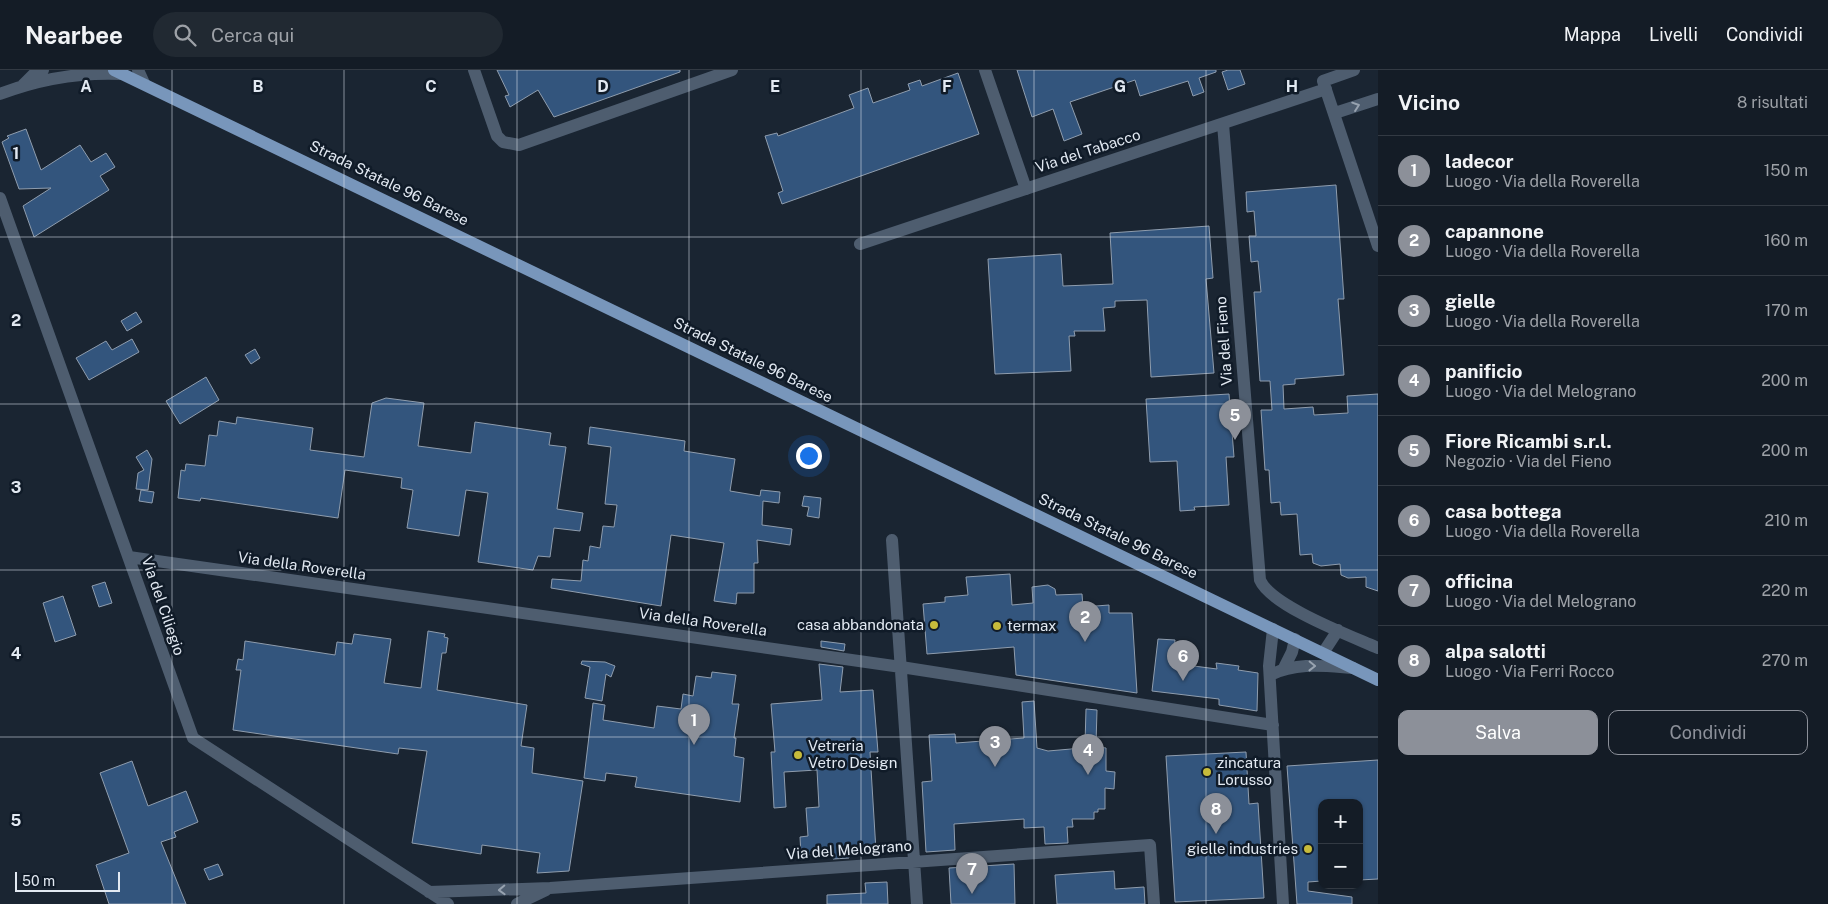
<!DOCTYPE html>
<html lang="it">
<meta charset="utf-8">
<style>
:root{--surface:#141c26;--page:#212932;--text:#f1f3f6;--muted:#9da1a7;--line:#333a43;--accent:#8c9099}
body{margin:0;font-family:"Public Sans",sans-serif;background:var(--page);color:var(--text)}
.controls{position:absolute;right:15px;bottom:15px;display:grid;overflow:hidden;border-radius:10px;box-shadow:0 1px 4px #0004}
.controls button{width:45px;height:45px;display:grid;place-items:center;padding:0;border:0;border-bottom:1px solid var(--line);background:var(--surface);color:var(--text);font:25px sans-serif}
.scale{position:absolute;left:15px;bottom:12px;width:105px;box-sizing:border-box;padding-left:5px;border:2px solid #e2e9f2;border-top:0;font-size:14px;line-height:18px;white-space:nowrap;color:#e2e9f2;-webkit-text-stroke:4px #101b28;paint-order:stroke}
.you{position:absolute;left:808px;top:385px;width:18px;height:18px;margin:-12px;border:4px solid #fff;border-radius:50%;background:#1a73e8;box-shadow:0 0 0 8px #1a73e833}
.badge{display:grid;place-items:center;width:32px;height:32px;border-radius:50%;background:var(--accent);color:#fff;font-size:16px;font-weight:700}
.pin{position:absolute;translate:-50% -41px;filter:drop-shadow(0 1px 2px #0008)}
.pin::after{content:'';position:absolute;top:26px;width:18px;height:15px;background:inherit;clip-path:polygon(0 0,100% 0,50% 100%)}
.list{margin:0;padding:0;list-style:none}
h2{display:flex;justify-content:space-between;align-items:center;height:65px;margin:0;padding:0 20px;font-size:21px}
h2 small{font-size:16px;font-weight:400;color:var(--muted)}
.list li{display:grid;grid-template-columns:32px 1fr auto;gap:15px;align-items:center;box-sizing:border-box;height:70px;padding:0 20px;border-top:1px solid var(--line)}
.list b{display:block;font-size:19px;white-space:nowrap}
.list p{margin:0;font-size:16px;white-space:nowrap;color:var(--muted)}
.list em{font-size:16px;font-style:normal;color:var(--muted)}
.actions{display:flex;gap:10px;padding:15px 20px}
.actions a{flex:1;padding:11px 0;border:1px solid var(--accent);border-radius:10px;text-align:center;font-size:18px;color:var(--accent)}
.actions .main{background:var(--accent);color:#fff}
.icon{flex:none;width:28px;height:28px;fill:none;stroke:currentColor;stroke-width:2;stroke-linecap:round;stroke-linejoin:round}
.map{position:relative;flex:none;width:1378px;height:834px;overflow:hidden}
header{display:flex;align-items:center;gap:30px;box-sizing:border-box;height:70px;padding:0 25px;background:var(--surface);border-bottom:1px solid var(--line)}
header strong{font-size:24px}
nav{display:flex;gap:28px;margin-inline-start:auto;font-size:18px}
.search{width:350px;height:45px;background:var(--page);display:flex;align-items:center;gap:12px;box-sizing:border-box;padding:0 18px;border-radius:28px;color:var(--muted);font-size:19px}
main{display:flex}
aside{flex:1;background:var(--surface)}
.map>svg:first-child{display:block}
.building{fill:#33557d;stroke:#8f9dae}
.lines{fill:none;stroke-linecap:round;stroke-linejoin:round}
.minor{stroke:#4e5d6f;stroke-width:12}
.major{stroke:#7896bb;stroke-width:12}
.oneway{stroke:#98a3b0}
.grid{fill:none;stroke:#e2e9f2;stroke-width:1;stroke-opacity:0.55}
.poi-dot{fill:#c7bb3b;stroke:#101b28;stroke-width:2}
.labels{text-anchor:middle;stroke-width:5;stroke-linejoin:round;paint-order:stroke}
.street-label{font-size:15px;fill:#e2e9f2;stroke:#101b28}
.poi-label{font-size:15px;fill:#e2e9f2;stroke:#101b28;text-anchor:start}
.grid-label{font-size:16px;text-anchor:middle;font-weight:bold;fill:#e2e9f2;stroke:#101b28;stroke-width:5;stroke-linejoin:round;paint-order:stroke}
</style>
<header>
<strong>Nearbee</strong>
<div class="search"><svg class="icon" aria-label="search" viewBox="0 0 24 24"><circle cx="10" cy="10" r="6"/><path d="M15 15l6 6"/></svg>Cerca qui</div>
<nav><a>Mappa</a><a>Livelli</a><a>Condividi</a></nav>
</header>
<main>
<div class="map">
<svg width="1378" height="834" viewBox="0 0 1378 834">
<rect width="100%" height="100%" fill="#1a2532"/>
<path class="building" d="M497,0H680V2L554,47L538,20L510,37L505,26L509,25Z
M1017,0H1216V2L1199,8L1204,22L1193,26L1188,11L1140,26L1135,10L1070,32L1082,64L1064,71L1053,39L1032,47Z
M1228,0H1240L1245,14L1228,20L1222,2Z
M958,3L979,64L782,134L778,123L783,121L765,66L777,63L778,66L854,38L849,25L868,18L873,33L910,20L908,14L920,10L922,16Z
M26,59L41,100L80,75L91,92L106,83L115,97L100,106L109,120L34,167L23,136L51,118L19,119L2,72L9,68L7,66Z
M1336,115L1344,229H1338L1344,305L1295,309V314L1283,315L1284,339L1313,337L1314,345L1348,343L1347,326L1378,324V521L1366,517V507L1348,508L1341,505L1340,494L1321,496L1313,493L1312,484L1300,485L1297,444L1281,445L1280,432L1271,433L1269,400H1265L1261,340H1272L1270,311H1260L1254,222H1261L1258,191L1251,192L1249,166H1256L1254,141L1247,142L1246,122Z
M1209,156L1213,208L1206,209L1214,303L1151,307L1147,230L1115,231V237L1103,238L1105,261H1074L1075,266H1069L1071,301L995,304L988,189L1061,184L1063,216L1113,214L1110,163Z
M136,242L142,252L127,261L121,251Z
M132,269L139,282L89,310L76,288L106,271L112,280Z
M255,279L260,288L251,294L245,285Z
M206,307L219,330L180,354L166,331Z
M1229,324L1234,387H1226L1229,435L1194,437L1195,440L1180,441L1177,391L1150,392L1146,329Z
M386,328L424,333L418,376L471,383L475,352L551,363L549,375L566,377L557,439L583,443L580,461L554,458L550,487L538,486L533,500L478,492L488,423L466,420L459,466L407,458L413,420L401,418L402,408L345,400L338,448L201,428L200,431L178,428L181,400L185,401L186,394L205,396L209,365L217,366L219,351L236,354L237,347L313,358L310,380L364,387L372,333Z
M590,357L685,371L684,381L735,389L730,421L760,426L761,420L780,422L779,433L763,431L762,455L792,459L790,475L757,470L758,493H754V523H737L736,534L714,531L724,473L671,465L661,536L551,518L552,509L581,511L583,490L588,491L590,476L600,478L603,456L614,457L617,435L605,434L611,377L588,374Z
M147,380L152,389L148,420L136,419L138,403L144,400L136,387Z
M141,420L154,422L152,433L139,431Z
M804,426L821,428L819,448L807,446L809,437L802,436Z
M1010,504L1012,535L1033,533L1032,517L1048,515L1055,519L1056,525L1082,524L1083,537L1109,535V543H1132L1137,623L1016,605L1014,577L927,584L923,534L945,532V527L968,525L966,507Z
M105,512L112,533L99,537L92,516Z
M63,526L76,565L55,572L43,533Z
M428,561L445,564L444,567L448,568L446,583H442L437,620L527,635L521,676L534,678L532,703L583,711L569,801L537,803L540,783L482,775L481,784L412,773L427,681L399,678L398,684L233,660L241,600H236L238,589L243,590L245,571L335,585L337,572L352,574L354,564L391,569L384,613L421,618Z
M1158,569L1175,570L1174,582H1177V587L1187,588L1186,595L1217,599L1216,593L1239,596L1238,600L1258,603L1257,641L1219,635V629L1152,621Z
M821,571L845,574L844,581L821,577Z
M582,591L605,592L615,596L611,607L606,604L602,631L585,628L590,597L581,594Z
M819,594L843,597L840,622L873,620L878,682H870L876,781L848,783L849,788L833,789L832,784L801,785L800,767L808,766L806,738L819,737L817,700L784,702L786,737L774,738L771,682H775L771,634L822,630Z
M712,602L736,605L732,634H739L734,668H736L734,686L744,688L740,732L635,717L637,707L606,703L605,711L584,708L593,633L605,635L603,650L654,658L657,636L681,639L683,624L693,626L696,606L711,608Z
M1034,631L1037,678L1048,681L1071,679L1075,678V674H1085L1086,639L1097,640L1096,674H1099L1098,677L1106,678V701L1115,702L1114,719L1105,718V739H1098V742H1094V749H1072L1073,757H1067L1068,773L1045,774L1044,757L1024,758V749L954,754L955,780L926,782L922,712L932,711L929,665L955,664L956,673L1024,668L1022,632Z
M1246,682L1249,734L1258,733L1264,828L1175,832L1166,686Z
M1378,690V809L1359,810V733H1322V811L1308,812V821L1352,827V834H1297L1287,696Z
M132,691L148,736L186,721L198,752L174,762L176,767L161,772L186,834H109L96,795L129,783L100,703Z
M218,794L223,805L209,810L204,799Z
M1014,794L1015,834H951L949,798Z
M1114,801L1115,819L1144,817L1145,834H1057L1055,805Z
M887,812L888,834H827V825L866,823L865,813Z"/>
<g class="lines">
<path class="minor" d="M138,0L144,13
M474,0L497,66L503,72L519,75L732,0
M985,0L1026,119
M1354,0L1323,11L1378,176
M23,15L34,4L43,0
M0,24C39,9 81,2 123,4
M1335,43L1378,29
M1223,54L1260,510C1271,536 1351,566 1378,578
M0,128L193,668L448,834
M860,174L1326,19
M892,470L917,834
M129,487L901,597L1273,655
M1273,559L1269,596L1283,834
M1323,583L1338,560
M1284,598L1292,582L1295,569
M1270,605C1297,592 1324,596 1353,598
M429,822L550,818L1150,775L1154,834
M517,834L546,820"/>
<path class="major" d="M114,0L1378,610"/>
</g>
<defs><path id="oneway-chevron" d="M-2-3.5L2.5 0L-2 3.5" fill="none" stroke-width="1.6" stroke-linecap="round" stroke-linejoin="round" transform="scale(1.25)"/></defs>
<g class="oneway">
<use href="#oneway-chevron" transform="translate(1356 36) rotate(-19)"/>
<use href="#oneway-chevron" transform="translate(1312 596) rotate(1)"/>
<use href="#oneway-chevron" transform="translate(502 820) rotate(178)"/>
</g>
<path class="grid" d="M172,0V834M344,0V834M517,0V834M689,0V834M861,0V834M1034,0V834M1206,0V834M0,167H1378M0,334H1378M0,500H1378M0,667H1378"/>
<g class="poi-dot">
<circle cx="934" cy="555" r="5"/>
<circle cx="997" cy="556" r="5"/>
<circle cx="798" cy="685" r="5"/>
<circle cx="1207" cy="702" r="5"/>
<circle cx="1308" cy="779" r="5"/>
</g>
<g class="labels">
<g class="street-label">
<text transform="translate(1088 81) rotate(-18)" y="5">Via del Tabacco</text>
<text transform="translate(389 113) rotate(26)" y="5">Strada Statale 96 Barese</text>
<text transform="translate(1224 271) rotate(-94)" y="5">Via del Fieno</text>
<text transform="translate(753 290) rotate(26)" y="5">Strada Statale 96 Barese</text>
<text transform="translate(1118 466) rotate(26)" y="5">Strada Statale 96 Barese</text>
<text transform="translate(302 496) rotate(8)" y="5">Via della Roverella</text>
<text transform="translate(163 536) rotate(71)" y="5">Via del Ciliegio</text>
<text transform="translate(703 552) rotate(8)" y="5">Via della Roverella</text>
<text transform="translate(849 780) rotate(-4)" y="5">Via del Melograno</text>
</g>
<g class="poi-label">
<text x="924" y="560" text-anchor="end">casa abbandonata</text>
<text x="1007" y="561">termax</text>
<text x="808" y="681">Vetreria<tspan x="808" dy="17">Vetro Design</tspan></text>
<text x="1217" y="698">zincatura<tspan x="1217" dy="17">Lorusso</tspan></text>
<text x="1298" y="784" text-anchor="end">gielle industries</text>
</g>
</g>
<g class="grid-label">
<text x="86" y="22">A</text>
<text x="258" y="22">B</text>
<text x="431" y="22">C</text>
<text x="603" y="22">D</text>
<text x="775" y="22">E</text>
<text x="947" y="22">F</text>
<text x="1120" y="22">G</text>
<text x="1292" y="22">H</text>
<text x="16" y="89">1</text>
<text x="16" y="256">2</text>
<text x="16" y="423">3</text>
<text x="16" y="589">4</text>
<text x="16" y="756">5</text>
</g>
</svg>
<div class="controls">
<button>+</button>
<button>−</button>
</div>
<div class="scale">50 m</div>
<div class="you"></div>
<div class="pin badge" style="left:694px;top:675px">1</div>
<div class="pin badge" style="left:1085px;top:572px">2</div>
<div class="pin badge" style="left:995px;top:697px">3</div>
<div class="pin badge" style="left:1088px;top:705px">4</div>
<div class="pin badge" style="left:1235px;top:370px">5</div>
<div class="pin badge" style="left:1183px;top:611px">6</div>
<div class="pin badge" style="left:972px;top:824px">7</div>
<div class="pin badge" style="left:1216px;top:764px">8</div>
</div>
<aside>
<h2>Vicino<small>8 risultati</small></h2>
<ul class="list">
<li><span class="badge">1</span><div><b>ladecor</b><p>Luogo · Via della Roverella</p></div><em>150 m</em></li>
<li><span class="badge">2</span><div><b>capannone</b><p>Luogo · Via della Roverella</p></div><em>160 m</em></li>
<li><span class="badge">3</span><div><b>gielle</b><p>Luogo · Via della Roverella</p></div><em>170 m</em></li>
<li><span class="badge">4</span><div><b>panificio</b><p>Luogo · Via del Melograno</p></div><em>200 m</em></li>
<li><span class="badge">5</span><div><b>Fiore Ricambi s.r.l.</b><p>Negozio · Via del Fieno</p></div><em>200 m</em></li>
<li><span class="badge">6</span><div><b>casa bottega</b><p>Luogo · Via della Roverella</p></div><em>210 m</em></li>
<li><span class="badge">7</span><div><b>officina</b><p>Luogo · Via del Melograno</p></div><em>220 m</em></li>
<li><span class="badge">8</span><div><b>alpa salotti</b><p>Luogo · Via Ferri Rocco</p></div><em>270 m</em></li>
</ul>
<div class="actions"><a class="main">Salva</a><a>Condividi</a></div>
</aside>
</main>
